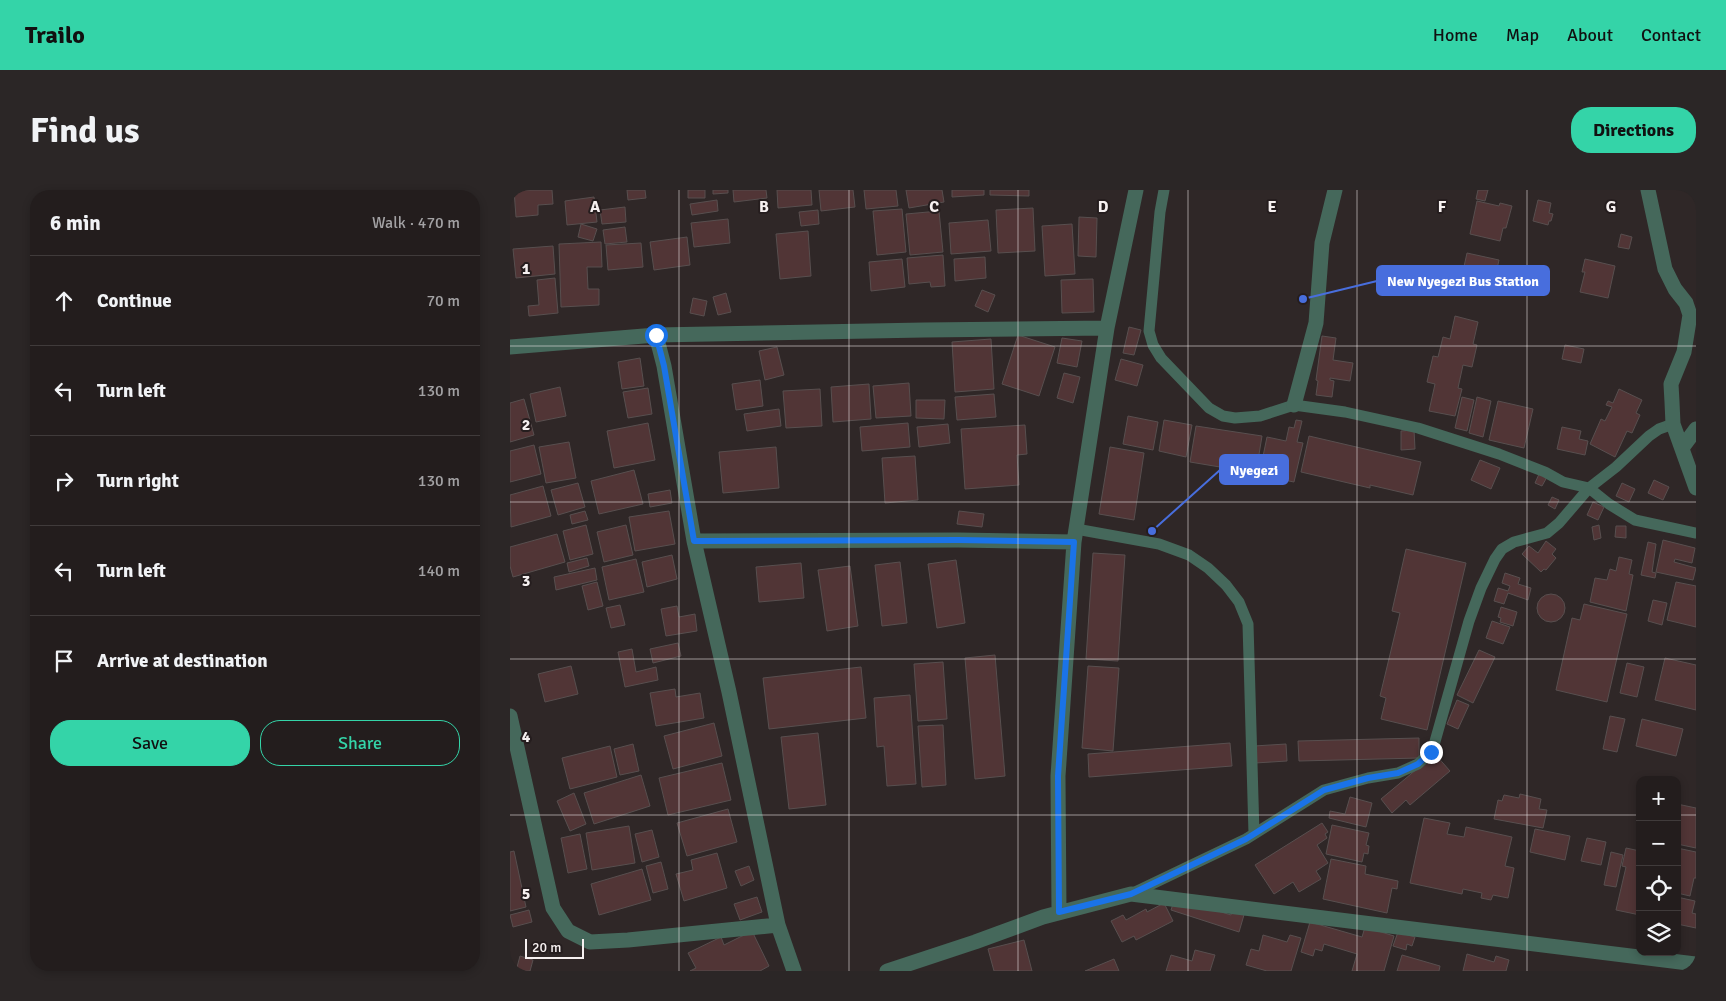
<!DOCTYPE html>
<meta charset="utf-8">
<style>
:root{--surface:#231d1d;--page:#2b2626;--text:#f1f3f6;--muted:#a3a2a4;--line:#403b3b;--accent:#34d4a8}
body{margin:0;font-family:Signika,sans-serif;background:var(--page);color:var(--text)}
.controls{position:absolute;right:15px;bottom:15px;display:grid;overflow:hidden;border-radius:10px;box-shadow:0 2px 8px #0003}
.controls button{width:45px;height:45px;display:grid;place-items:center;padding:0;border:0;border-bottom:1px solid var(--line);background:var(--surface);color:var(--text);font:25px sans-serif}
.scale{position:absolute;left:15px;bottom:12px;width:59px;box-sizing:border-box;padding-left:5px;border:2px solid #f6f0f0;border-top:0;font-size:14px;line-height:18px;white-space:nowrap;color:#f6f0f0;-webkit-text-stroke:4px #251d1e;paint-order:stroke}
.stop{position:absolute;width:15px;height:15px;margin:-11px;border:4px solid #1a73e8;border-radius:50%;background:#fff}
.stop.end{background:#1a73e8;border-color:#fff;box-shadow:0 1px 5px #0008}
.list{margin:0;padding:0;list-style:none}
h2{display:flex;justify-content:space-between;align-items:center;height:65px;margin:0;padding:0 20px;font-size:21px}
h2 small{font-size:16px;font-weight:400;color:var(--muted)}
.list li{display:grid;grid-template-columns:32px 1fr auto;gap:15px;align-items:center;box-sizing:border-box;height:90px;padding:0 20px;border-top:1px solid var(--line)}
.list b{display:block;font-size:19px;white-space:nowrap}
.list em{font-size:16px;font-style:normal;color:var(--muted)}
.actions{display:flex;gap:10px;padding:15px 20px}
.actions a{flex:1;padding:11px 0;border:1px solid var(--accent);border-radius:20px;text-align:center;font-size:18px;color:var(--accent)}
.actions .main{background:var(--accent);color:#111}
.icon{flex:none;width:28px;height:28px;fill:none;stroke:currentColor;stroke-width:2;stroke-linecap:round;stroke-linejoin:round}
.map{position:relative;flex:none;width:1186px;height:781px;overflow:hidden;border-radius:20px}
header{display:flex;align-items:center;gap:30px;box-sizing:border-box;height:70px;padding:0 25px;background:var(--accent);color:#111}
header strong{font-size:24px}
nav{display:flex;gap:28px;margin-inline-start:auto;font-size:18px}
.intro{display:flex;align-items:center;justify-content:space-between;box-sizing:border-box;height:120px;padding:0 30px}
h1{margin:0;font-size:35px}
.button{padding:12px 22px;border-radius:20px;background:var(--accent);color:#111;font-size:18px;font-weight:700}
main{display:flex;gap:30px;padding:0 30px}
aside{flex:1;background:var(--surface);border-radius:20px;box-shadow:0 2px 8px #0003}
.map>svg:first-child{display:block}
.building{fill:#513536;stroke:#584f4f}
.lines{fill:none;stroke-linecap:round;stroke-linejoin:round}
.lane{stroke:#45685b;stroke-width:11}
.street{stroke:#45685b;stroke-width:15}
.route{stroke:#1a73e8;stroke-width:6}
.grid{fill:none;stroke:#f6f0f0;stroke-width:1;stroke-opacity:0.55}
.grid-label{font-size:16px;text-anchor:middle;font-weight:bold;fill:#f6f0f0;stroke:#251d1e;stroke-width:4;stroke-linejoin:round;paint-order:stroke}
.leader{fill:none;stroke:#486edd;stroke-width:2}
.callout-dot{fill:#486edd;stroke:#251d1e;stroke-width:2}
.callout{fill:#486edd;stroke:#486edd;stroke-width:2}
.callout-label{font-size:14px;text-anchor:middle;font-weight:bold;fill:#fff}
</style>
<header>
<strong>Trailo</strong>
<nav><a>Home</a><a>Map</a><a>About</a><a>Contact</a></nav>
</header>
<div class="intro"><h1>Find us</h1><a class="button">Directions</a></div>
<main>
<aside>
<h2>6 min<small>Walk · 470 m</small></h2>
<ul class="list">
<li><svg class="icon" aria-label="ahead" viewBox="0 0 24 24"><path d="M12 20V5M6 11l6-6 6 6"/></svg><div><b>Continue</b></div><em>70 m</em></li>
<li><svg class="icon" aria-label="left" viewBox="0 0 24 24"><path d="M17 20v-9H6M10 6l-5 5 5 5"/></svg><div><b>Turn left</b></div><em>130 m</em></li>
<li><svg class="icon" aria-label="right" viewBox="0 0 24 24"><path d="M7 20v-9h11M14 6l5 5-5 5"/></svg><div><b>Turn right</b></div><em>130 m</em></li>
<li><svg class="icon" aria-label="left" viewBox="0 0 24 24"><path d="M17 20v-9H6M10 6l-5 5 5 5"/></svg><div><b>Turn left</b></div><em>140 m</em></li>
<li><svg class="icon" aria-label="arrive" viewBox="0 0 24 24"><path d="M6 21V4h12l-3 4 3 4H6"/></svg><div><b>Arrive at destination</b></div></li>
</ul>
<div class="actions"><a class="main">Save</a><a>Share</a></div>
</aside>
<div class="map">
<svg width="1186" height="781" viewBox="0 0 1186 781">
<rect width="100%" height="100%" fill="#2f2727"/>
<path class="building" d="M4,0H42L43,14L28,15V25L6,27Z
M117,0H135L136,8L118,10Z
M178,0H195V8H178Z
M203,0H218V3L203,4Z
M223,0H256L257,8L224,12Z
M267,0H301L302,15L268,18Z
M309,0H343L345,17L311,21Z
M354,0H386L388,16L356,19Z
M396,0H432L434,12L399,18Z
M442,0H474V5L442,7Z
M480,0H519V6L480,5Z
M968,0H978L975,11L966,9Z
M84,7L87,32L57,35L55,11Z
M207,10L208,21L182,25L180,14Z
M1028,10L1041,13L1039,23L1043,24L1041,31H1039L1038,35L1023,31Z
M967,11L989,16L990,13L1002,16L996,38H993L990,51L960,44Z
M115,17L116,32L92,34L90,20Z
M523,18L525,61L488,63L486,20Z
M392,19L396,62L367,65L363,21Z
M308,20L309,34L291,36L289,22Z
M429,21L433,62L400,65L396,24Z
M569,27L587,28L586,67L568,66Z
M218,29L220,53L184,57L181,33Z
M478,30L481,61L441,64L439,33Z
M71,34L87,39L83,51L68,47Z
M562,34L565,84L535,86L532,36Z
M115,37L117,52L95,54L93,40Z
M298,41L301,86L270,89L266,44Z
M1111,44L1122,47L1119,59L1108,57Z
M177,47L180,75L144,80L140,52Z
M91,52L92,77H77L78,99H89V115L51,117L49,54Z
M131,53L133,77L98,80L96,55Z
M43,56L45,84L6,88L3,59Z
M957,63L989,70L985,88L953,81Z
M433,65L435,96L421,97L420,92L399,94L397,68Z
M475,67L476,88L445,91L444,69Z
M392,69L395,97L361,101L359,72Z
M1075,69L1105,76L1098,108L1070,102L1075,82H1072Z
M45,88L48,123L19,126L18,116L29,115L27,90Z
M583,89L584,122L552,123L551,90Z
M472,100L485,105L478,122L465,116Z
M216,103L221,122L208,125L203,107Z
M183,108L197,111L194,126L180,123Z
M945,126L968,132L963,154L967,155L962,177L953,175L948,198L952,199L945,226L919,221L925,194L917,192L923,166L928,167L933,147L940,149Z
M619,137L631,140L624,165L613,163Z
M508,145L545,157L529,206L492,194Z
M812,146L826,148L823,170L843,173L840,191L820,188V190L824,191L822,207L806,205L808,191L806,190Z
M552,148L572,151L567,177L547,173Z
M481,149L484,199L445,202L442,152Z
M1055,155L1074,159L1071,173L1052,169Z
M267,157L274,185L255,190L249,161Z
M130,168L134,196L112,199L108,172Z
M611,169L633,175L627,196L605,190Z
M554,183L570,187L563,213L547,208Z
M250,190L253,216L226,220L222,194Z
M399,193L401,226L366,228L363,196Z
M359,194L361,229L323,232L321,197Z
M50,197L56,226L26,232L20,204Z
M138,198L142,224L118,228L113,202Z
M310,199L312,236L276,238L273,201Z
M1109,199L1132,210L1126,223L1130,225L1122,243L1117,241L1105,267L1080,254L1091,229L1095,231L1102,217L1096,215L1098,211L1103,213Z
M484,204L486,227L447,230L445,207Z
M952,207L964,210L957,241L945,238Z
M967,207L981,211L973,247L959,243Z
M14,209L24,245L0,252V213Z
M406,210H435L434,229L406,228Z
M988,211L1023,219L1014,258L979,250Z
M269,219L271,236L237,241L234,224Z
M618,226L648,232L643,260L613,254Z
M654,230L682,235L676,267L649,261Z
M786,230L792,231L787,252L793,253L784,292L769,289L771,281L751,276L757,247L776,251L779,237L784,238Z
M138,233L145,270L104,278L97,241Z
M398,233L400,257L352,261L350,237Z
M438,234L440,253L409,257L407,237Z
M515,235L517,264L507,265L509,295L455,299L451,239Z
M686,236L752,246L746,283L680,272Z
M1052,237L1071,241L1069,249L1078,251L1075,265L1047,259Z
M904,240L905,259L891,260V241Z
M799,246L911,272L903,305L860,295V298L791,282Z
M59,252L66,288L36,293L29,257Z
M24,255L31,284L0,292V261Z
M266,257L269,298L213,303L209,262Z
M600,257L634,263L624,330L589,324Z
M405,266L408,310L375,313L372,268Z
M970,270L990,278L981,299L961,290Z
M124,280L133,314L89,324L81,291Z
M1029,284L1037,287L1032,296L1025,293Z
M1144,290L1159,297L1153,310L1138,303Z
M68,293L75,317L48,325L41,300Z
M1112,293L1125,299L1119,312L1106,306Z
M33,296L41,326L1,337L0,305Z
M160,300L162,313L140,317L138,304Z
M1042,307L1049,310L1045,319L1038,315Z
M1083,312L1094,317L1088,330L1077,325Z
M75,321L78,330L62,334L60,325Z
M159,321L165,354L125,361L119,327Z
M449,321L474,324L472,337L447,334Z
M76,335L83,364L60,370L53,341Z
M116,335L123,365L94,372L87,342Z
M1089,335L1091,348L1084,350L1082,337Z
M1106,336H1116V348L1105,347Z
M47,344L55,372L3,387L0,376V357Z
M1153,350L1185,358L1182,373L1165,369L1164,372L1186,378L1183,390L1146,382Z
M1036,351L1046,359L1042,364L1046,368L1036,380L1034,379L1031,382L1012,364L1019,356L1028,363Z
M1138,352L1146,354L1142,382L1146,383L1145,388L1131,385Z
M896,359L956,373L917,540L871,529L876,508L870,506L890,423L882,421Z
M583,363L615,365L608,471L576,469Z
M162,365L167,389L137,397L132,372Z
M1109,367L1122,370L1119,384L1123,385L1116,421L1080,412L1085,388L1097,390L1100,379L1106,381Z
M77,368L79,376L59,382L57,373Z
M126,369L134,402L99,410L92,377Z
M446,370L455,433L427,438L418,374Z
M390,372L397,433L372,436L365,375Z
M291,373L294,408L249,412L246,377Z
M340,376L348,436L317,441L308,380Z
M85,378L87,390L46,400L44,387Z
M995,383L1010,388L1008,394L1021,398L1018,410L998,403L994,414L984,411L988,398L998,401L1000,396L992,393Z
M87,392L93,416L78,420L72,396Z
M1166,392L1186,396V437L1157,430Z
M1027 418a14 14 0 1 1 28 0a14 14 0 1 1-28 0Z
M1143,410L1157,413L1152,435L1138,431Z
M1074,414L1117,424L1097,512L1046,500L1062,428L1070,430Z
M110,415L115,435L101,438L96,418Z
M167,416L169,427L185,424L187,441L156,446L151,419Z
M991,417L1007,422L1003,436L990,432L991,428L988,427Z
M982,431L1000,437L993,454L976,448Z
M168,453L171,466L143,473L140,459Z
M122,459L126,482L146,477L148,490L115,497L108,462Z
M969,460L985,467L963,513L947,505Z
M485,465L495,586L465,589L455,468Z
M1155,468L1186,475V520L1145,510Z
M433,472L437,529L408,531L404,474Z
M1117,473L1134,477L1127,507L1110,503Z
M61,476L68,504L35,512L28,484Z
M578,476L609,478L603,561L572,558Z
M351,477L356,528L259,539L253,488Z
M165,499L166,507L190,503L194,528L146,536L140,503Z
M400,505L406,594L377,596L374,556L367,557L364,508Z
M947,510L959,515L948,539L937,534Z
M1100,526L1115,529L1107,562L1093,559Z
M1132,529L1173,539L1166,566L1126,556Z
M204,533L212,566L163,579L154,546Z
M433,535L436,595L412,597L408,536Z
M308,543L316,615L279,619L271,547Z
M909,548V568L789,571L788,551Z
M720,553L722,576L579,587L578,564Z
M123,554L129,581L110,585L104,559Z
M776,554L777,571L745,573L744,556Z
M100,556L107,587L60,599L52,568Z
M925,564L940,581L900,615L896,610L882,623L871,609Z
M212,573L221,610L158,625L149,588Z
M131,585L140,616L84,634L74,603Z
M64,603L76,634L60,641L47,611Z
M1010,604L1031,609L1029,619L1037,620L1033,638L984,629L988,610L992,611L994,605L1009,608Z
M840,607L862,613L856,637L819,628L820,621L835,624Z
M1167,614L1186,618V658L1167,654Z
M218,619L227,652L177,666L167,633Z
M914,628L940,633L937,644L954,647L956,637L1002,647L995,676L1004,678L998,708L983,705L981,710L971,708L972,703L953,699L952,704L900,693Z
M812,633L818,642L815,644L817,648L807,655L818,673L806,681L811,689L789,702L783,692L764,704L745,675Z
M822,635L859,643L856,655L859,656L858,664L854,663L852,672L816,664Z
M119,636L125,673L82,680L76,643Z
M1025,639L1060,646L1055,670L1020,662Z
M142,640L149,667L132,672L125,644Z
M70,644L77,679L58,683L51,648Z
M1077,648L1096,652L1091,675L1071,671Z
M1116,658L1130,661V725L1106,720L1116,677L1112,676Z
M1167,658L1186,662V688H1184L1180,706L1167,703Z
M4,661L16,717L0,721V662Z
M1101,662L1113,665L1106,697L1094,695Z
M207,663L217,698L174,711L166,684L183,680L181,670Z
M821,669L856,676L855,684L888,691L887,699L882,698L877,723L813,709Z
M151,672L158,699L143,703L136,676Z
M239,676L244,690L231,696L225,681Z
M132,679L141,710L89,725L81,694Z
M247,707L252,722L230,730L224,714Z
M1167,707L1185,711L1182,723L1186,724V738L1167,734Z
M665,708L721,725L724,714L736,718L729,742L661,720Z
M654,713L663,731L626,750L624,746L612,752L601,731L613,725L616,730L636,719L637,722Z
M19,720L22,732L3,737L0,725Z
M800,732L852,747L855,737L884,746L874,781H842L847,764L814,754L812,761L805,759L803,766L791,762Z
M242,741L259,776L250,781H180L186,778L178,763L211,747L214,755Z
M888,742L905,747L902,756L897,754L896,760L883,756Z
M753,745L777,752L780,745L791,748L781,781H757L736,775L741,759L749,761Z
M514,750L522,781H484L478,759Z
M685,760L705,765L700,781H656L661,765L682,771Z
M957,764L984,772L986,766L999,770L996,781H953Z
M892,765L930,776L929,781H887Z
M10,766L23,770L20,781H6Z
M604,769L609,781H575Z"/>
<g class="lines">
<path class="lane" d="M654,0L650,22L639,141L643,155L651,168L699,218L713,226L725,228L750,226L784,215L835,222L908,238L989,264L1035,282L1053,292L1079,298L1099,314L1125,330L1186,343
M566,339L649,354L679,365L698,378L716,395L729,412L738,434L744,644
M621,704L736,649L814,600L858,588L888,583L908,574L921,562L924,555L959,431L971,398L985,369L992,359L1004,352L1037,343L1049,333L1079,298L1106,277L1139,246L1149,239L1163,234"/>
<path class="street" d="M1138,0L1155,79L1165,99L1176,113L1180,125L1174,162L1161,194L1162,212L1163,234L1186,298
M146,145L154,176L184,351L219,502L268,735L284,781
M0,157L146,145L414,140L597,138
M784,215L806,133L812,53L825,0
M1172,258L1186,239
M184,351L448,350L564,352
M0,526L43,718L58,741L80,752L118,750L268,735
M549,722L548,586L564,352L597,138L626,0
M377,781L465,752L533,727L621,704L1186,774"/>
</g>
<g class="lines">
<path class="route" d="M146,145L154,176L184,351L448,350L564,352L548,586L549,722L621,704L736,649L814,600L858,588L888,583L908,574L921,562"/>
</g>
<path class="grid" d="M169,0V781M339,0V781M508,0V781M678,0V781M847,0V781M1017,0V781M0,156H1186M0,312H1186M0,469H1186M0,625H1130M1167,625H1186"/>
<g class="grid-label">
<text x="85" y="22">A</text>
<text x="254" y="22">B</text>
<text x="424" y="22">C</text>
<text x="593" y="22">D</text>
<text x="762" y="22">E</text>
<text x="932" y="22">F</text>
<text x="1101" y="22">G</text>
<text x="16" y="84">1</text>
<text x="16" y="240">2</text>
<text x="16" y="396">3</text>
<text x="16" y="552">4</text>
<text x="16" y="709">5</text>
</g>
<path class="leader" d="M793 109L867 91M642 341L710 280"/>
<g class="callout-dot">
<circle cx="793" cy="109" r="5"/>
<circle cx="642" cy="341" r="5"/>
</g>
<g class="callout">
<rect x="867" y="76" width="172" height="29" rx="5"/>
<rect x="710" y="265" width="68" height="29" rx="5"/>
</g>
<g class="callout-label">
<text x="953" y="96">New Nyegezi Bus Station</text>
<text x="744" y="285">Nyegezi</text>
</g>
</svg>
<div class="controls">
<button>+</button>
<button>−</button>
<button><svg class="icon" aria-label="locate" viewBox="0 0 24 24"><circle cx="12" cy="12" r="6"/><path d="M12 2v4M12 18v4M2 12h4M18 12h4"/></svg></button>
<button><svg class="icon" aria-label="layers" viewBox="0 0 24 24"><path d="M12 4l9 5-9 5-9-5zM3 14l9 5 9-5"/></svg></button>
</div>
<div class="scale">20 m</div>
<div class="stop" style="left:146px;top:145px"></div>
<div class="stop end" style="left:921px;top:562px"></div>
</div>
</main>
